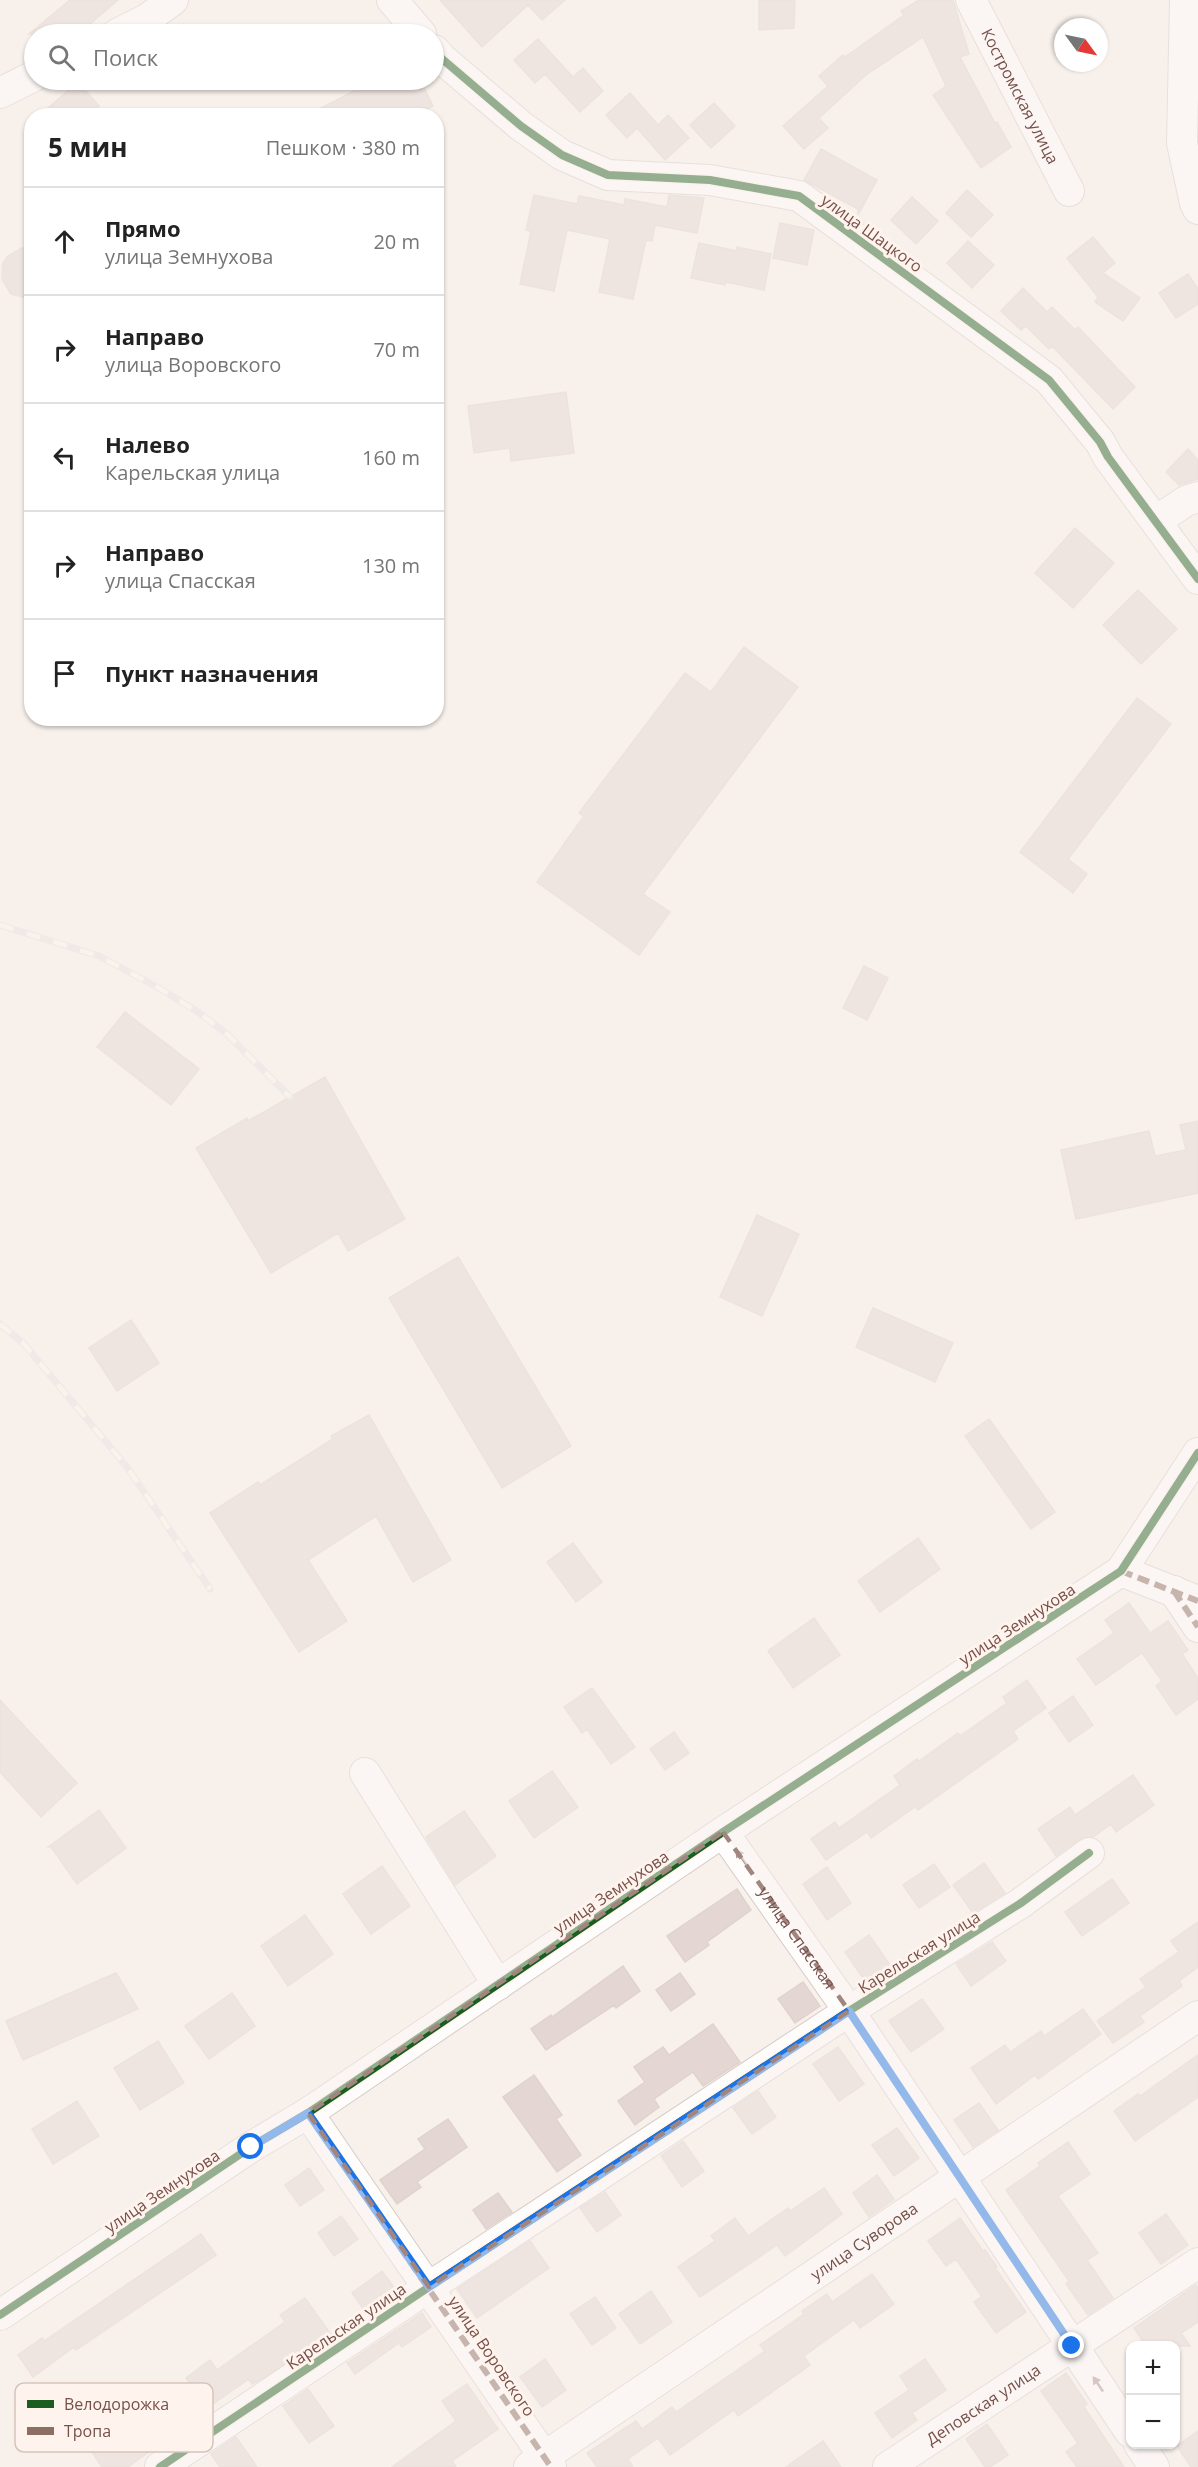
<!DOCTYPE html>
<html lang="ru">
<meta charset="utf-8">
<style>
:root{--surface:#fff;--page:#f2f2f2;--text:#222;--muted:#767676;--line:#e0e0e0}
body{margin:0;font-family:"Open Sans",sans-serif;background:var(--page);color:var(--text)}
.controls{position:absolute;right:18px;bottom:18px;display:grid;overflow:hidden;border-radius:12px;box-shadow:0 2px 4px #0004}
.controls button{width:54px;height:54px;display:grid;place-items:center;padding:0;border:0;border-bottom:2px solid var(--line);background:var(--surface);color:var(--text);font:30px sans-serif}
.compass{position:absolute;left:1054px;top:18px;width:54px;height:54px;border-radius:50%;background:var(--surface);box-shadow:0 2px 4px #0004;rotate:123deg}
.stop{position:absolute;width:18px;height:18px;margin:-14px;border:4px solid #1a73e8;border-radius:50%;background:#fff}
.stop.end{background:#1a73e8;border-color:#fff;box-shadow:0 2px 6px #0008}
.list{margin:0;padding:0;list-style:none}
h2{display:flex;justify-content:space-between;align-items:center;height:78px;margin:0;padding:0 24px;font-size:26px}
h2 small{font-size:20px;font-weight:400;color:var(--muted)}
.list li{display:grid;grid-template-columns:39px 1fr auto;gap:18px;align-items:center;box-sizing:border-box;height:108px;padding:0 24px;border-top:2px solid var(--line)}
.list b{display:block;font-size:22px;white-space:nowrap}
.list p{margin:0;font-size:20px;white-space:nowrap;color:var(--muted)}
.list em{font-size:20px;font-style:normal;color:var(--muted)}
.icon{flex:none;width:33px;height:33px;fill:none;stroke:currentColor;stroke-width:2;stroke-linecap:round;stroke-linejoin:round}
.map{position:relative;flex:none;width:1198px;height:2467px;overflow:hidden}
.search{position:absolute;background:var(--surface);box-shadow:0 2px 4px #0004;left:24px;top:24px;width:420px;height:66px;display:flex;align-items:center;gap:15px;box-sizing:border-box;padding:0 21px;border-radius:33px;color:var(--muted);font-size:22px}
.panel{position:absolute;background:var(--surface);box-shadow:0 2px 4px #0004;left:24px;top:108px;width:420px;height:618px;border-radius:24px}
.map>svg:first-child{display:block}
.building{fill:#e4d7d3;stroke:#e0d2cd;stroke-width:1.5}
.lines{fill:none;stroke-linecap:round;stroke-linejoin:round}
.minor-casing{stroke:#d6cbc8;stroke-width:32}
.minor{stroke:#fefdfc;stroke-width:30}
.rail-casing{stroke:#e4e2e5;stroke-width:7}
.rail{stroke:#fff4ed;stroke-width:4.5;stroke-dasharray:14;stroke-linecap:butt}
.quiet{stroke:#8d6e63;stroke-width:6;stroke-dasharray:12 6;stroke-linecap:butt}
.cycleway-casing{stroke:#fff4ed;stroke-width:11}
.cycleway{stroke:#1b5e20;stroke-width:8}
.oneway{fill:#ac9591}
.route{stroke:#1a73e8;stroke-width:8}
.marked{fill:none;stroke:#a1857f;stroke-width:4.5;stroke-dasharray:12 8;stroke-linejoin:round}
.labels{text-anchor:middle;stroke-width:6;stroke-linejoin:round;paint-order:stroke}
.street-label{font-size:16px;fill:#76504a;stroke:#fff4ed}
.key{fill:#fff4ed;stroke:#d6c3bc;stroke-width:1.5}
.key-label{font-size:16px;fill:#76504a}
</style>
<div class="map">
<svg width="1198" height="2467" viewBox="0 0 1198 2467">
<rect width="100%" height="100%" fill="#f7f0eb"/>
<path class="building" d="M70,0H118L78,34H29Z
M440,0H565L542,20L528,5L482,47Z
M759,0H795L794,28L759,30Z
M919,0H953L969,54L960,57L995,123L997,122L1011,147L981,168L933,95L946,86L923,37L866,75L819,118L828,128L804,149L783,126L828,86L819,76L843,55L845,57L904,15L901,11Z
M538,39L573,77L583,68L603,91L580,112L545,74L535,83L514,60Z
M375,80H420L433,106L414,116H306Z
M78,82L99,106L87,116H39Z
M630,93L658,125L668,115L689,138L665,160L637,128L627,138L606,115Z
M714,103L735,126L711,148L690,125Z
M821,149L877,180L858,215V209L804,180Z
M967,190L993,215L971,237L946,213Z
M534,195L577,204L579,196L624,205L625,199L667,207L669,195L704,198L697,233L655,225L652,241L646,240L633,299L599,292L610,239L567,230L554,291L520,284L531,231L526,230Z
M912,197L938,221L916,244L891,220Z
M780,223L814,230L807,265L773,258Z
M1093,237L1115,263L1103,273L1140,298L1123,321L1095,302L1098,297L1067,258Z
M968,241L994,265L972,288L947,263Z
M699,243L737,251V247L771,254L764,290L726,282L725,285L691,278Z
M22,248H32V299L11,294L2,279L3,263L8,256Z
M1188,274L1198,289V304L1176,318L1159,293Z
M1023,288L1047,312L1052,307L1075,330L1078,327L1135,387L1113,409L1052,346L1049,349L1026,326L1021,330L1001,311Z
M566,392L574,453L511,461L510,448L474,453L468,406Z
M1188,449L1198,460V479L1179,485L1166,472Z
M1075,528L1114,563L1073,608L1035,573Z
M1138,590L1177,629L1141,664L1103,625Z
M744,647L798,687L643,894L670,912L639,955L537,882L584,816L579,813L685,673L711,692Z
M1137,698L1171,724L1068,859L1087,874L1073,893L1020,852Z
M864,966L888,978L867,1020L843,1008Z
M125,1012L199,1069L171,1105L97,1047Z
M325,1077L405,1219L348,1251L338,1233L271,1273L196,1148L247,1118L248,1121Z
M1198,1121V1193L1076,1219L1061,1150L1149,1131L1155,1156L1186,1150L1180,1125Z
M757,1215L799,1234L762,1316L720,1297Z
M458,1257L571,1446L502,1488L389,1298Z
M873,1308L953,1343L935,1382L856,1347Z
M131,1320L159,1363L117,1391L89,1348Z
M369,1415L451,1560L413,1582L376,1516L308,1560L347,1621L299,1652L210,1513L258,1482L260,1485L333,1439L331,1436Z
M989,1419L1055,1512L1031,1529L965,1436Z
M918,1538L940,1569L880,1612L858,1581Z
M573,1543L602,1582L576,1602L547,1562Z
M1129,1603L1150,1633L1168,1621L1188,1650L1182,1654L1198,1678V1699L1176,1715L1156,1686L1162,1681L1142,1653L1096,1685L1077,1659L1114,1633L1105,1620Z
M814,1618L840,1655L793,1688L768,1651Z
M1027,1680L1046,1708L1013,1731L1018,1739L918,1810L915,1807L871,1838L867,1832L826,1860L811,1839L835,1822L839,1828L900,1785L894,1776L917,1759L919,1761L958,1733L960,1736L1007,1703L1003,1697Z
M592,1688L635,1747L611,1764L587,1729L582,1733L564,1707Z
M1073,1696L1093,1725L1069,1742L1049,1713Z
M0,1700L77,1783L41,1817L0,1772Z
M674,1732L689,1753L665,1770L650,1749Z
M552,1771L578,1807L534,1838L509,1801Z
M1133,1775L1154,1805L1116,1832L1111,1824L1093,1837L1079,1839L1056,1856L1038,1829L1070,1807L1075,1815Z
M99,1810L126,1848L77,1884L51,1847H48Z
M464,1811L496,1856L455,1885L426,1837Z
M984,1863L1005,1893L973,1913L953,1885Z
M934,1864L950,1887L919,1908L903,1885Z
M382,1866L410,1906L371,1934L343,1894Z
M827,1867L851,1903L827,1920L803,1884Z
M1112,1879L1129,1903L1082,1936L1065,1912Z
M737,1889L751,1910L707,1942L709,1945L685,1962L667,1936Z
M305,1915L333,1954L288,1986L261,1946Z
M1198,1922V1967L1179,1981L1182,1986L1140,2016L1144,2022L1113,2043L1097,2021L1146,1987L1140,1979L1179,1952L1171,1941Z
M869,1935L890,1965L865,1981L845,1952Z
M992,1942L1006,1961L971,1986L956,1964Z
M623,1966L640,1991L616,2008L614,2005L546,2050L531,2029L551,2015L552,2017Z
M116,1973L138,2009L23,2060L6,2021Z
M680,1973L695,1994L671,2011L656,1990Z
M803,1982L820,2006L795,2023L778,1999Z
M232,1993L255,2026L209,2059L185,2026Z
M922,1999L944,2029L911,2052L889,2021Z
M1083,2009L1101,2034L1038,2079L1035,2075L996,2104L971,2068L1005,2045L1010,2052L1041,2031L1044,2036Z
M713,2024L740,2062L703,2086L693,2072L654,2099L659,2107L635,2125L618,2101L645,2082L634,2067L663,2047L669,2055Z
M158,2041L184,2083L140,2110L114,2068Z
M838,2047L864,2084L839,2101L813,2064Z
M1198,2055V2097L1135,2141L1114,2111L1138,2094L1140,2096Z
M534,2075L562,2115L556,2119L581,2155L557,2172L503,2097Z
M758,2091L776,2117L752,2134L733,2108Z
M77,2101L99,2136L53,2164L32,2129Z
M979,2103L998,2130L973,2147L954,2120Z
M448,2119L467,2147L417,2182L421,2187L397,2204L380,2180L425,2149L418,2139Z
M897,2128L919,2158L894,2176L872,2145Z
M683,2141L704,2171L682,2187L661,2156Z
M1068,2142L1090,2174L1058,2196L1098,2253L1087,2260L1113,2298L1088,2315L1066,2284L1069,2281L1006,2190L1040,2166L1038,2163Z
M309,2168L324,2190L300,2206L285,2185Z
M877,2175L894,2199L869,2217L853,2193Z
M824,2188L842,2214L785,2256L777,2245L700,2297L678,2267L715,2241L711,2236L735,2218L748,2236L788,2208L790,2211Z
M605,2192L621,2215L597,2232L580,2208Z
M498,2193L512,2212L486,2229L473,2210Z
M1166,2214L1188,2245L1161,2264L1139,2233Z
M341,2216L358,2239L334,2256L318,2233Z
M960,2218L983,2251L985,2250L997,2267L995,2268L1026,2312L996,2333L974,2302L982,2297L956,2259L946,2266L928,2241Z
M201,2234L216,2255L76,2350L74,2347L33,2377L18,2355L42,2338L44,2341Z
M530,2241L549,2268L477,2318L457,2289Z
M382,2271L395,2289L364,2310L352,2293Z
M872,2274L894,2304L860,2328L854,2320L804,2356L810,2365L738,2416L734,2410L670,2455L658,2438L628,2459L633,2467H597L587,2453L636,2421L642,2429L672,2407L676,2412L765,2351L760,2345L804,2314L802,2311L827,2294L832,2302Z
M1196,2285L1198,2289V2322L1181,2333L1190,2346H1146L1134,2328Z
M651,2291L672,2322L640,2344L619,2314Z
M595,2297L616,2328L592,2345L570,2314Z
M305,2298L330,2333L263,2378L252,2384L249,2379L207,2408L186,2378L210,2360L217,2370L285,2322L280,2315Z
M422,2313L431,2327L402,2347L399,2343L355,2374L347,2363Z
M545,2359L566,2390L542,2407L520,2377Z
M925,2359L946,2390L912,2413L917,2420L892,2438L875,2413L909,2390L900,2376Z
M1066,2373L1087,2404L1084,2407L1124,2467H1077L1066,2452L1078,2443L1041,2391Z
M467,2384L498,2429L452,2461L456,2467H392L456,2421L442,2401Z
M308,2389L334,2426L309,2443L283,2406Z
M147,2408L168,2438L128,2467H102L92,2452L125,2429L122,2425Z
M987,2424L1008,2455L990,2467H985L966,2439Z
M1198,2431V2467H1191L1177,2446Z
M236,2437L257,2467H220L211,2454Z
M823,2441L841,2467H786Z"/>
<g class="lines">
<g class="minor-casing">
<g id="minor">
<path d="M392,0L421,34"/>
<path id="s1" d="M971,0L1069,191"/>
<path d="M1185,0L1182,143L1195,203L1198,209"/>
<path d="M117,34L147,19L173,0"/>
<path d="M434,50L441,58L521,126L562,155L608,175L710,180L799,196L1049,380L1100,442L1108,457L1198,579"/>
<path d="M0,93L34,76"/>
<path d="M1156,521L1186,501L1198,497"/>
<path d="M1121,1571L1198,1601"/>
<path d="M1174,1591L1198,1627"/>
<path d="M365,1773L498,1985"/>
<path id="s2" d="M723,1832L849,2011L1130,2432"/>
<path d="M308,2113L551,2467"/>
<path d="M0,2315L251,2147L308,2113L723,1832L1121,1571L1198,1453"/>
<path d="M1139,2444L1154,2467"/>
<path d="M160,2467L429,2287L849,2011L1021,1903L1089,1853"/>
<path id="s3" d="M529,2467L1198,2016"/>
<path id="s4" d="M888,2467L1198,2263"/>
</g>
</g>
<use href="#minor" class="minor"/>
<g class="rail-casing">
<path id="rail" d="M0,925L99,956L159,988L198,1012L227,1034L290,1097
M0,1324L24,1344L127,1467L210,1589"/>
</g>
<use href="#rail" class="rail"/>
<path class="quiet" d="M1121,1571L1198,1601
M1174,1591L1198,1627
M308,2113L551,2467"/>
<g class="cycleway-casing">
<path id="cycleway" d="M434,50L441,58L521,126L562,155L608,175L710,180L799,196L1049,380L1100,442L1108,457L1198,579
M0,2315L251,2147L308,2113L723,1832L1121,1571L1198,1453
M160,2467L429,2287L849,2011L1021,1903L1089,1853"/>
</g>
<use href="#cycleway" class="cycleway"/>
</g>
<defs><path id="oneway-solid" d="M-6-.8H1V-3.2L6.5 0L1 3.2V.8H-6Z" transform="scale(1.5)"/></defs>
<g class="oneway">
<use href="#oneway-solid" transform="translate(741 1857) rotate(-125)"/>
<use href="#oneway-solid" transform="translate(1098 2384) rotate(-124)"/>
</g>
<g class="lines">
<path class="route" d="M251,2147L308,2113L429,2287L849,2011L1072,2346"/>
</g>
<path d="M0 0H1198V2467H0ZM723,1832L849,2011L429,2287L308,2113Z" fill="#f7f0eb" fill-opacity=".55" fill-rule="evenodd"/>
<path class="marked" d="M723,1832L849,2011L429,2287L308,2113Z"/>
<g class="labels">
<g class="street-label">
<text dy="6" stroke="none"><textPath href="#s1" startOffset="108">Костромская улица</textPath></text>
<text transform="translate(872 233) rotate(36)" y="6">улица Шацкого</text>
<text transform="translate(1017 1624) rotate(-33)" y="6">улица Земнухова</text>
<text transform="translate(611 1892) rotate(-34)" y="6">улица Земнухова</text>
<text dy="6" stroke="none"><textPath href="#s2" startOffset="129">улица Спасская</textPath></text>
<text transform="translate(919 1952) rotate(-32)" y="6">Карельская улица</text>
<text transform="translate(162 2191) rotate(-34)" y="6">улица Земнухова</text>
<text dy="6" stroke="none"><textPath href="#s3" startOffset="404">улица Суворова</textPath></text>
<text transform="translate(346 2326) rotate(-34)" y="6">Карельская улица</text>
<text transform="translate(492 2356) rotate(56)" y="6">улица Воровского</text>
<text dy="6" stroke="none"><textPath href="#s4" startOffset="114">Деповская улица</textPath></text>
</g>
</g>
<rect x="15" y="2383" width="198" height="69" rx="9" class="key"/>
<rect x="27" y="2400" width="27" height="8" fill="#1b5e20"/>
<rect x="27" y="2427" width="27" height="8" fill="#8d6e63"/>
<g class="key-label">
<text x="64" y="2410">Велодорожка</text>
<text x="64" y="2437">Тропа</text>
</g>
</svg>
<div class="controls">
<button>+</button>
<button>−</button>
</div>
<svg class="compass" viewBox="-18 -18 36 36"><path d="M0-13l5 13h-10z" fill="#e53935"/><path d="M0 13l5-13h-10z" fill="#767676"/></svg>
<div class="stop" style="left:251px;top:2147px"></div>
<div class="stop end" style="left:1072px;top:2346px"></div>
<div class="search"><svg class="icon" aria-label="search" viewBox="0 0 24 24"><circle cx="10" cy="10" r="6"/><path d="M15 15l6 6"/></svg>Поиск</div>
<section class="panel">
<h2>5 мин<small>Пешком · 380 m</small></h2>
<ul class="list">
<li><svg class="icon" aria-label="ahead" viewBox="0 0 24 24"><path d="M12 20V5M6 11l6-6 6 6"/></svg><div><b>Прямо</b><p>улица Земнухова</p></div><em>20 m</em></li>
<li><svg class="icon" aria-label="right" viewBox="0 0 24 24"><path d="M7 20v-9h11M14 6l5 5-5 5"/></svg><div><b>Направо</b><p>улица Воровского</p></div><em>70 m</em></li>
<li><svg class="icon" aria-label="left" viewBox="0 0 24 24"><path d="M17 20v-9H6M10 6l-5 5 5 5"/></svg><div><b>Налево</b><p>Карельская улица</p></div><em>160 m</em></li>
<li><svg class="icon" aria-label="right" viewBox="0 0 24 24"><path d="M7 20v-9h11M14 6l5 5-5 5"/></svg><div><b>Направо</b><p>улица Спасская</p></div><em>130 m</em></li>
<li><svg class="icon" aria-label="arrive" viewBox="0 0 24 24"><path d="M6 21V4h12l-3 4 3 4H6"/></svg><div><b>Пункт назначения</b></div></li>
</ul>
</section>
</div>
